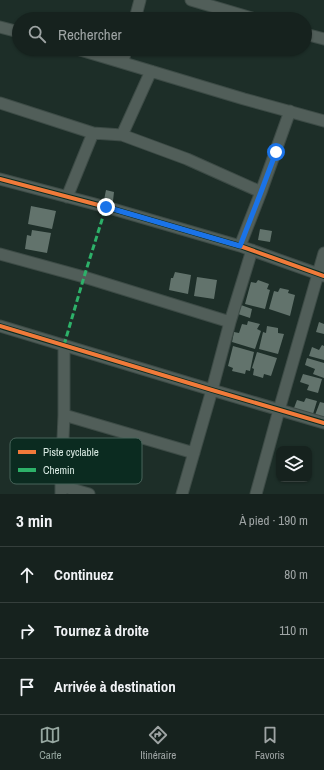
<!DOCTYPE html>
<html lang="fr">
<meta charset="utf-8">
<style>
:root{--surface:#16221e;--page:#232f2b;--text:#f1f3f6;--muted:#9ea4a4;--line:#353f3c;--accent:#96a7a0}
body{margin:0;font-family:"Archivo Narrow",sans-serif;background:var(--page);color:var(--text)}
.controls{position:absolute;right:12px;bottom:12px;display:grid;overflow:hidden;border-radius:8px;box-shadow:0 1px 3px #0004}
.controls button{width:36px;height:36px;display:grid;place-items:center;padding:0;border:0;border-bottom:1px solid var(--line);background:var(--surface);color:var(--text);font:20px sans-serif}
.stop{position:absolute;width:12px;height:12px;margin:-9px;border:3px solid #1a73e8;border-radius:50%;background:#fff}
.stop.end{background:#1a73e8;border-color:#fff;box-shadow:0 1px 4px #0008}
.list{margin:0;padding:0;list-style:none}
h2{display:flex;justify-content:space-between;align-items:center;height:52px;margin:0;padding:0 16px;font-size:17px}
h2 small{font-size:13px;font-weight:400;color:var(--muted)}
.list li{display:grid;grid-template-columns:26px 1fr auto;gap:12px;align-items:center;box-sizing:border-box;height:56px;padding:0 16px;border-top:1px solid var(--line)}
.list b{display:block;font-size:15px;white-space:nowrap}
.list em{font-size:13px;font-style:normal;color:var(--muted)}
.icon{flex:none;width:22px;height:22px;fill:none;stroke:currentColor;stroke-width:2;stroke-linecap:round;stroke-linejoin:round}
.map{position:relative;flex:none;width:324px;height:494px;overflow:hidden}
.search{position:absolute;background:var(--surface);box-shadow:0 1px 3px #0004;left:12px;right:12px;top:12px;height:44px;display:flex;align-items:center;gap:10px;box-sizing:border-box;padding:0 14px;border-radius:22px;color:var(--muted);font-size:15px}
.sheet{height:220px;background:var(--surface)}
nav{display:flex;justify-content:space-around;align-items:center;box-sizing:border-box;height:56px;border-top:1px solid var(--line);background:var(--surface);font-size:11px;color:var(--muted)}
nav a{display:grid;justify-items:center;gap:2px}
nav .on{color:var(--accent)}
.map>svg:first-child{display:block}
.building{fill:#62736c}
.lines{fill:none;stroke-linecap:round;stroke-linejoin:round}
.minor-casing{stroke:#3d4b46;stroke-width:13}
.minor{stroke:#515e59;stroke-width:11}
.quiet{stroke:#2db169;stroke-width:3;stroke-dasharray:6 3;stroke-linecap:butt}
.cycleway-casing{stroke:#0b2b20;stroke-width:6}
.cycleway{stroke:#f17a3a;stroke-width:4}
.route{stroke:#1a73e8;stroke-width:5}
.key{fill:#0b2b20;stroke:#48645a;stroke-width:1}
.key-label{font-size:11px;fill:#d7e8e1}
</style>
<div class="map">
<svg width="324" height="494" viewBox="0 0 324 494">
<rect width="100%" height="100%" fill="#1d2e28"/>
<path class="building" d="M106,190L114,192L113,201L104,200Z
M31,206L56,211L52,229L28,224Z
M260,229L272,231L270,242L258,240Z
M32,230L51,233L47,253L25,249L27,235L31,236Z
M175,272L191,275L188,294L169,290L171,278H173Z
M197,277L217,280L214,299L194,296Z
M258,280L269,284L267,289L270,290L265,309L245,304L251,282L256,283Z
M280,288L289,290L288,293L295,295L290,316L269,309L274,291L278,292Z
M241,305L252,309L250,318L238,314Z
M248,321L260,324L257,329L261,331L255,349L232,342L234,332L239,333L242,324L247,325Z
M319,322L324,324V334L316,332Z
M267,326L278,328V333L284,334L278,354L259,349L263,332L266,333Z
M322,345L324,346V360L309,356L312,347L319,350Z
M233,346L254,352L250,371L246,370L245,374L232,371L233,368L228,366Z
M257,352L277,358L271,376L264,374L263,378L253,375L254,369L252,368Z
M307,358L324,363V378L313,374L315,369L305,365Z
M303,374L322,379L318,393L307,390L309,385L300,382Z
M306,398L317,401L313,414L294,408L297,400L304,402Z
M320,402L324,403V418L315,415Z"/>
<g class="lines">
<g class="minor-casing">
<path id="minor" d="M191,0L255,19
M135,19L140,0
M0,27L19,32
M305,34L324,39
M77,49L244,99L324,121
M123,62L126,49
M0,103L93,133L122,135L187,159L261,192
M122,135L151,71
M0,179L106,207L240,246L324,276
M67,197L93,133
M240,246L261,192L290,111
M0,254L84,277L230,322
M0,326L212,390L324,423
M64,415L194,453
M61,486L89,494
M61,494V486L64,415V345
M182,494L212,390L230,322L252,250
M256,494L279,410L324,253"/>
</g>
<use href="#minor" class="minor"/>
<path class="quiet" d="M64,345L84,277L106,207"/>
<g class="cycleway-casing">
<path id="cycleway" d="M0,179L106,207L240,246L324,276
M0,326L212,390L324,423"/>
</g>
<use href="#cycleway" class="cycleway"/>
</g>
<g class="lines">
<path class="route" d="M106,207L240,246L261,192L276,152"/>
</g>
<rect x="10" y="438" width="132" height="46" rx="6" class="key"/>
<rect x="18" y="450" width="18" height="4" fill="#f17a3a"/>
<rect x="18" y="468" width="18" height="4" fill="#2db169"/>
<g class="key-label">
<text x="43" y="456">Piste cyclable</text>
<text x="43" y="474">Chemin</text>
</g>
</svg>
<div class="controls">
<button><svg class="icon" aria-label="layers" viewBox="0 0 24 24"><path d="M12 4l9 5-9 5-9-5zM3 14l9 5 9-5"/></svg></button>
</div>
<div class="stop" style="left:276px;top:152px"></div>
<div class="stop end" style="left:106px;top:207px"></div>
<div class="search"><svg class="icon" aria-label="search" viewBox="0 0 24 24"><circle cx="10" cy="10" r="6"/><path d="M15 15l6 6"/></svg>Rechercher</div>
</div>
<section class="sheet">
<h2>3 min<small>À pied · 190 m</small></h2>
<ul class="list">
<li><svg class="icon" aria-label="ahead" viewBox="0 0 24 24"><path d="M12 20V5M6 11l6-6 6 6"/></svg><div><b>Continuez</b></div><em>80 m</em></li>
<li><svg class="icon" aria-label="right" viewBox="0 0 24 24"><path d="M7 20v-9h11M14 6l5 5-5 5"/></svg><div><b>Tournez à droite</b></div><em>110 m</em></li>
<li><svg class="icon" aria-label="arrive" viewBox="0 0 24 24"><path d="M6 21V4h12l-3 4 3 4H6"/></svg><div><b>Arrivée à destination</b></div></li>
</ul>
</section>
<nav>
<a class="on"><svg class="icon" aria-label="map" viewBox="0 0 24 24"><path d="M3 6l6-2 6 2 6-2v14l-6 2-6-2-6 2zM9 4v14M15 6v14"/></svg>Carte</a>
<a><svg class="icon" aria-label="directions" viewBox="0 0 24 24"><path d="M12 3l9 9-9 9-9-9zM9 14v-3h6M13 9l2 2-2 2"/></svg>Itinéraire</a>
<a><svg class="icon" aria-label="saved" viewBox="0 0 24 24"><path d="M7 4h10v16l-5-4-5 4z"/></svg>Favoris</a>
</nav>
